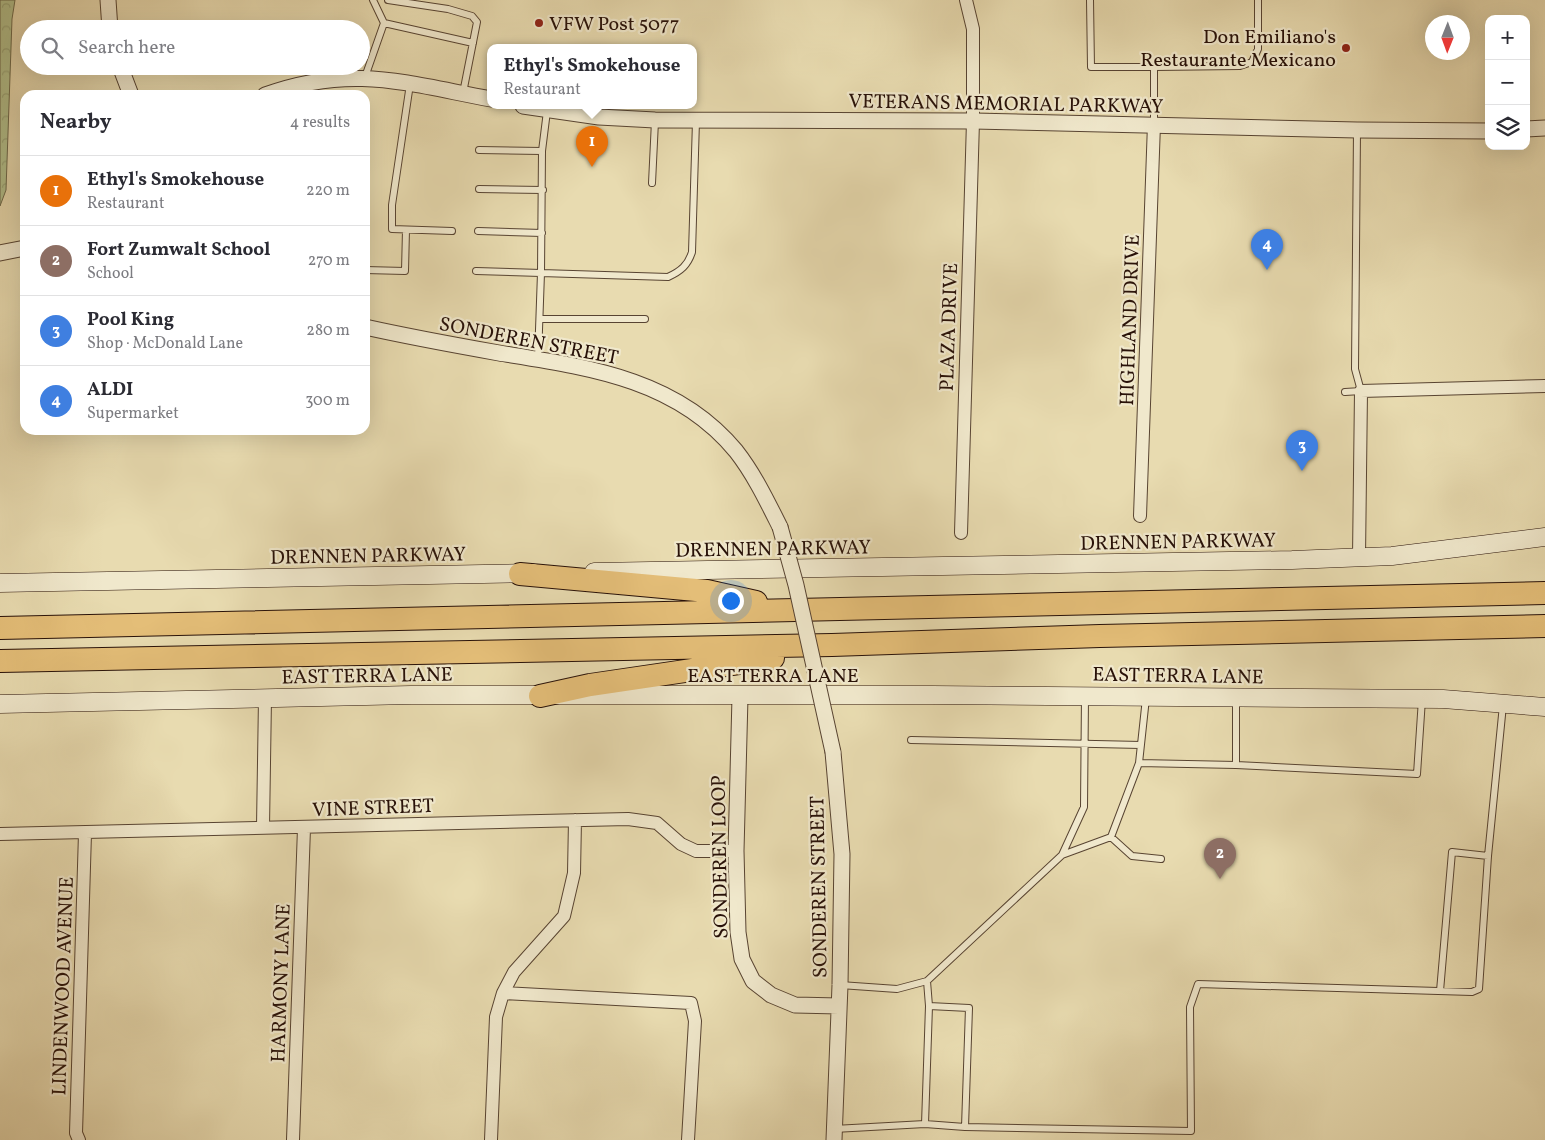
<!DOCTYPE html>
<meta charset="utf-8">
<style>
:root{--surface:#fff;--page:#f2f2f3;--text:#2b2b33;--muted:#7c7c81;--line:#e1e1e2;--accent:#8f2418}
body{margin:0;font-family:Vollkorn,serif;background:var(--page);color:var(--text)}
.controls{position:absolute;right:15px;top:15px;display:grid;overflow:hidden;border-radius:10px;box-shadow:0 5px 20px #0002}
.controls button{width:45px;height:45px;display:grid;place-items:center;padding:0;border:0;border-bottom:1px solid var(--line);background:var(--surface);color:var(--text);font:25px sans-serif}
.compass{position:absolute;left:1425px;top:15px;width:45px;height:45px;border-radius:50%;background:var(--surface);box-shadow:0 5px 20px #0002;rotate:181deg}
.you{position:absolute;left:730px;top:600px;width:18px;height:18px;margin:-12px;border:4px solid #fff;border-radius:50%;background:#1a73e8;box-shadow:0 0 0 8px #1a73e833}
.badge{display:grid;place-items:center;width:32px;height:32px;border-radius:50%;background:var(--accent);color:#fff;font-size:16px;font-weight:700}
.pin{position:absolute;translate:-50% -41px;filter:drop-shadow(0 1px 2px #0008)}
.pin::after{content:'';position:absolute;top:26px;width:18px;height:15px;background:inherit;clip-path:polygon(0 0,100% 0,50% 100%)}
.popup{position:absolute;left:487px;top:44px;width:210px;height:65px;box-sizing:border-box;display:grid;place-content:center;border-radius:10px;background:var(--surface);filter:drop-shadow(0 1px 4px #0005);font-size:16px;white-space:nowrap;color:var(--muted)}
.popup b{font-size:19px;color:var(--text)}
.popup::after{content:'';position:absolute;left:50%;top:100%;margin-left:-10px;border:10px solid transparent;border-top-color:var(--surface)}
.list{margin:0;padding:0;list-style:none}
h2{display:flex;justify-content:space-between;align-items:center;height:65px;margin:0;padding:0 20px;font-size:21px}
h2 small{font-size:16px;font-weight:400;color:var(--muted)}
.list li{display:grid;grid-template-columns:32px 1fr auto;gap:15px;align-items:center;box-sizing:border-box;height:70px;padding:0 20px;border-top:1px solid var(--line)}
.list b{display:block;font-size:19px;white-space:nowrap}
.list p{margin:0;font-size:16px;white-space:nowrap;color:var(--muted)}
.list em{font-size:16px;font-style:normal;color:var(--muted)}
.icon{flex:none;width:28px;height:28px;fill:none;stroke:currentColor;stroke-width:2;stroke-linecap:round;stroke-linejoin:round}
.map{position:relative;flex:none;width:1545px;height:1140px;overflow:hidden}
.search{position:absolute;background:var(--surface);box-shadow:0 5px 20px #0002;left:20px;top:20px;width:350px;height:55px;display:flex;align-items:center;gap:12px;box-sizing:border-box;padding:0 18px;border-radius:28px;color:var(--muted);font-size:19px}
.panel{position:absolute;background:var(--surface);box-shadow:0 5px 20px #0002;left:20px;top:90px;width:350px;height:345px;border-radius:15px}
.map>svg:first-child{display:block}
.forest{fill:url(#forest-crowns);stroke:#6d694b}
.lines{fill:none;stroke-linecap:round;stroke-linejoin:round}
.service-casing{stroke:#584432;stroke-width:8}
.minor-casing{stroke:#584432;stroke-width:14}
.tertiary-casing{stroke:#584432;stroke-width:17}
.secondary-casing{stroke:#281108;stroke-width:19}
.motorway-casing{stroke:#281108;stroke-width:24}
.service{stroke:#f0e8cc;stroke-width:6}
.minor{stroke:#f0e8cc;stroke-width:12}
.tertiary{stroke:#f0e8cc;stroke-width:15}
.secondary{stroke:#f0e8cc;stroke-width:18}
.motorway{stroke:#e4be78;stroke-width:22}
.tertiary-bridge-casing{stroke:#584432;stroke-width:17;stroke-linecap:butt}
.tertiary-bridge{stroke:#f0e8cc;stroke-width:15}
.poi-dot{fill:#8f2418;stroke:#f0e8cc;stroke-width:2}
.labels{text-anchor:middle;stroke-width:4.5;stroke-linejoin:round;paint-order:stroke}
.poi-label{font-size:20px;fill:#281108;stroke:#f0e8cc;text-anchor:start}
.street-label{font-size:20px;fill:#281108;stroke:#f0e8cc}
</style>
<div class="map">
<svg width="1545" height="1140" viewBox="0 0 1545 1140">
<defs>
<pattern id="forest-crowns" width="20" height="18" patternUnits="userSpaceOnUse" patternTransform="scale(1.25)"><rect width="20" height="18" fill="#b2c18e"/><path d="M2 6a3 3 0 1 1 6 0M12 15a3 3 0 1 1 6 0" fill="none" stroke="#99a579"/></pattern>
</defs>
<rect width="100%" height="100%" fill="#e8dbb0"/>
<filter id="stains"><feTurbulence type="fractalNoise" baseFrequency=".004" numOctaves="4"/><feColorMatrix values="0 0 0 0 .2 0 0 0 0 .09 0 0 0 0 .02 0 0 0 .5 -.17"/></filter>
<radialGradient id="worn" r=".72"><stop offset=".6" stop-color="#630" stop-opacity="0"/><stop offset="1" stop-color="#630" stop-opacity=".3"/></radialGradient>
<path class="forest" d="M0,0H15L12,19L6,190L0,206Z"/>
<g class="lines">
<g class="service-casing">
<path id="service" d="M388,0L448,9L472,16L477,22L463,93
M1090,0L1091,67H1154V124
M384,23L473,43
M1154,67L1240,66L1252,62L1258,49V0
M365,77L384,23L373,0
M410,84L392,205V229L452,231
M547,111L542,151L541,273L668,277C681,271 688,265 692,252L696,121
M479,150L542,151
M652,183L655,121
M479,189L543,190
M478,231L542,233
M365,270L405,271L406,230
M476,271L541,273L538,358
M540,319H645
M1345,392L1361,391L1355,369L1357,130
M1236,698V765
M911,740L1141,745
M1139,763L1236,765L1417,774L1422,699
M1111,837L1132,856L1161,859
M1062,855L1111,837L1139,763L1146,698
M840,985L897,989L927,981L1062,855L1084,807L1085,696
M1440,991L1452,852L1488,856
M929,1006L969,1008L965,1127
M925,1124L929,1006L927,981
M834,1129L925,1124L965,1127L1191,1131L1190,1007L1198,984L1472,992L1479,989L1488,856L1503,705"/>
</g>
<g class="minor-casing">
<path id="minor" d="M1140,516L1154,124
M961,533L973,121V29L966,0
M1359,557L1361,391L1545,386
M263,827L265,698
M0,834L628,819L657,823L681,844L696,851H736
M503,993L514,972L564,916L574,873L575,820
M79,1140L76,1133L85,833
M293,1140L304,828
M491,1140L496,1017L503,993L691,1003L695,1021L688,1140"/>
</g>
<g class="tertiary-casing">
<path id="tertiary" d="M108,0L110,29
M120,66L131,95
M265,95C352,64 404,83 491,99
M523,106L599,117L655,120L973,121L1357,130L1489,131
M1526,129L1545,128
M0,253L25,248
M365,327C410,337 454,345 499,353C586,367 676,378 736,451C754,474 767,501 780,527
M740,697L736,851L738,932L742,959L753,981L771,995L795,1005L839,1006
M833,752L842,854L840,985L834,1140"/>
</g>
<g class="secondary-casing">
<path id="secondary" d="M594,572L1292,560L1392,556L1545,537
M0,583L533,573
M0,704L411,695H932L1443,699L1545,707"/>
</g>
<g class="motorway-casing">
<path id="motorway" d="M520,574L707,591L756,602
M0,628L1545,593
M0,661L832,645L1100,636L1545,626
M540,696L590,685L773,658"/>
</g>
<use href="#service" class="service"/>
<use href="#minor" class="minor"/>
<use href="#tertiary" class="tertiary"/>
<use href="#secondary" class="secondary"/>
<use href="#motorway" class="motorway"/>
<g class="tertiary-bridge-casing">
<path id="tertiary-bridge" d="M780,527L796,585L833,752"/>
</g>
<use href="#tertiary-bridge" class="tertiary-bridge"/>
</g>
<g class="poi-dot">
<circle cx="539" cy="23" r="5"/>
<circle cx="1346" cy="48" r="5"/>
</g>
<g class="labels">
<g class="poi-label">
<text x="549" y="30">VFW Post 5077</text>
<text x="1336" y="43" text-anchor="end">Don Emiliano's<tspan x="1336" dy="23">Restaurante Mexicano</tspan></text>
</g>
<g class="street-label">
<text transform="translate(1006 103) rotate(1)" y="7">VETERANS MEMORIAL PARKWAY</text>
<text transform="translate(1129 320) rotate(-88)" y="7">HIGHLAND DRIVE</text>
<text transform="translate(948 327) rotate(-88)" y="7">PLAZA DRIVE</text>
<text transform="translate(529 340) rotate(11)" y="7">SONDEREN STREET</text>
<text transform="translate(1178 541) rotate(-1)" y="7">DRENNEN PARKWAY</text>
<text transform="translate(773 548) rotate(-1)" y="7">DRENNEN PARKWAY</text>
<text transform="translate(368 555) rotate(-1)" y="7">DRENNEN PARKWAY</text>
<text transform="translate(367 675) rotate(-1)" y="7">EAST TERRA LANE</text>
<text x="773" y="682">EAST TERRA LANE</text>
<text transform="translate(1178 675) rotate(1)" y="7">EAST TERRA LANE</text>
<text transform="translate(373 807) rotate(-2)" y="7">VINE STREET</text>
<text transform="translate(719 857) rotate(-91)" y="7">SONDEREN LOOP</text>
<text transform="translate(818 887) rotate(-91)" y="7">SONDEREN STREET</text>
<text transform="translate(280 983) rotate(-88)" y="7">HARMONY LANE</text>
<text transform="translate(62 986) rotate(-88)" y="7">LINDENWOOD AVENUE</text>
</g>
</g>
<rect width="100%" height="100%" filter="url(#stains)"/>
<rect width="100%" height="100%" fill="url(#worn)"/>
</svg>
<div class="controls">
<button>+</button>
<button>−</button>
<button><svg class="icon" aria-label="layers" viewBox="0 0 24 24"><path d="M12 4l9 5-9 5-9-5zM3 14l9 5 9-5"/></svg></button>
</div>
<svg class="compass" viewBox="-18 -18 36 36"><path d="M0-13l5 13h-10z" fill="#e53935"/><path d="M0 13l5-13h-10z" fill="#7c7c81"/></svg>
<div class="you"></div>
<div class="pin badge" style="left:592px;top:167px;background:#e8710a">1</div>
<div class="popup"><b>Ethyl's Smokehouse</b>Restaurant</div>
<div class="pin badge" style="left:1220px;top:879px;background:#8d6e63">2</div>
<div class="pin badge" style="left:1302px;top:471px;background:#3f7fe0">3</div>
<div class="pin badge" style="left:1267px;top:270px;background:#3f7fe0">4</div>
<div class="search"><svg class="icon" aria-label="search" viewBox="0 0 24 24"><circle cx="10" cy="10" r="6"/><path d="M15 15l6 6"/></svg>Search here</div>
<section class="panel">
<h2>Nearby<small>4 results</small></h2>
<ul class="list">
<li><span class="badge" style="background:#e8710a">1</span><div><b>Ethyl's Smokehouse</b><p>Restaurant</p></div><em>220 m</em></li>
<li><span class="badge" style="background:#8d6e63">2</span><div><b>Fort Zumwalt School</b><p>School</p></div><em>270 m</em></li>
<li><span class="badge" style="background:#3f7fe0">3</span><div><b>Pool King</b><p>Shop · McDonald Lane</p></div><em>280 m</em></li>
<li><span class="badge" style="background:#3f7fe0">4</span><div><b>ALDI</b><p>Supermarket</p></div><em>300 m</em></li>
</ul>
</section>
</div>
